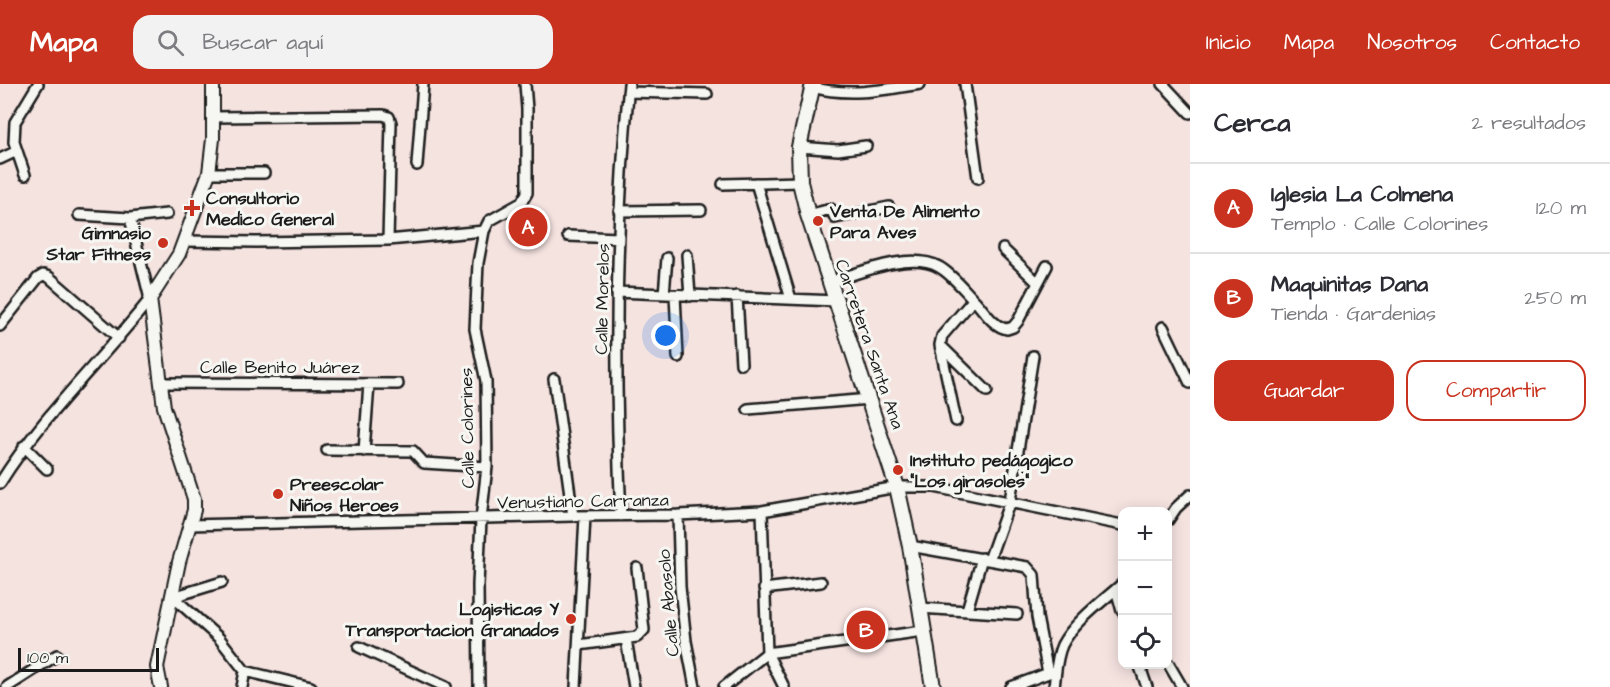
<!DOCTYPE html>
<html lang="es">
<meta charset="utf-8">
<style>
:root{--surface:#fff;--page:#f2f2f3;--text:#2b2b33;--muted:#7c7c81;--line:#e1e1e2;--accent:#c8321e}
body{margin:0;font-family:"Architects Daughter",sans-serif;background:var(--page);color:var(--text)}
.controls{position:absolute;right:18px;bottom:18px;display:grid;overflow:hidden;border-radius:12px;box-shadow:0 3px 15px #0003}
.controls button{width:54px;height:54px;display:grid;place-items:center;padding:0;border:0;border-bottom:2px solid var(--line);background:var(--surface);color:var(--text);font:30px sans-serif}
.scale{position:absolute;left:18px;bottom:15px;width:141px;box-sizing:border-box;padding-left:6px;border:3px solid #1c1c1c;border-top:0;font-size:16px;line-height:21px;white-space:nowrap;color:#1c1c1c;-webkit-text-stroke:4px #f6f6f2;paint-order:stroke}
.you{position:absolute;left:666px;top:252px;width:21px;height:21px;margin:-15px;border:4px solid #fff;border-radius:50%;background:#1a73e8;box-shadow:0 0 0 9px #1a73e833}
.badge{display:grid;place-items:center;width:39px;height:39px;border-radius:50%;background:var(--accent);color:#fff;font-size:20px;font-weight:700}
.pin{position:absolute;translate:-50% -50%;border:3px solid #fff;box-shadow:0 2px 6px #0006}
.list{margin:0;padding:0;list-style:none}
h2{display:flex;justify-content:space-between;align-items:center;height:78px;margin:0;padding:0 24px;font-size:26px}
h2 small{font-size:20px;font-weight:400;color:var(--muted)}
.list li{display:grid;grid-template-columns:39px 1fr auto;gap:18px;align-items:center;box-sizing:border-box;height:90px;padding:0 24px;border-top:2px solid var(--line)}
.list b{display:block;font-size:22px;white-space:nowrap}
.list p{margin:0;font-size:20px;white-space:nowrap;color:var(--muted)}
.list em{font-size:20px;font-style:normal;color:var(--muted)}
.actions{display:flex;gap:12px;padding:18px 24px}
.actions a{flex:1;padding:14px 0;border:2px solid var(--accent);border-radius:18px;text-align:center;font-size:21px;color:var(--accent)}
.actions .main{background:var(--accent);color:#fff}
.icon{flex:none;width:33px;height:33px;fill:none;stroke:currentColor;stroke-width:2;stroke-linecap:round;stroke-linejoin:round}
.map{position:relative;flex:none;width:1190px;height:603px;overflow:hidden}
header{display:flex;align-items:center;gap:36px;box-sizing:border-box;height:84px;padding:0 30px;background:var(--accent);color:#fff}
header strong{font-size:28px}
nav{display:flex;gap:33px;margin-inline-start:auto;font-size:21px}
.search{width:420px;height:54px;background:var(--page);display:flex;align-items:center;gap:15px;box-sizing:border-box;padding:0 21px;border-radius:18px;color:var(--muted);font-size:22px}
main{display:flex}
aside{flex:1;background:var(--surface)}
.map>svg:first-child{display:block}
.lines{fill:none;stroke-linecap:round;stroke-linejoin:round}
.minor-casing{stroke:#1c1c1c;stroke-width:14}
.tertiary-casing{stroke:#1c1c1c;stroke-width:16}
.secondary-casing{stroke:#1c1c1c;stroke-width:18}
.minor{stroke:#f6f6f2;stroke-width:9}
.tertiary{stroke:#f6f6f2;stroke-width:12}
.secondary{stroke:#f6f6f2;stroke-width:14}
.poi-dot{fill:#c8321e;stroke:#f6f6f2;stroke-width:2}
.labels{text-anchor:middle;stroke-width:6;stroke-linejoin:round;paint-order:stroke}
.poi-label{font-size:18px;font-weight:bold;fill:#1c1c1c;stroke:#f6f6f2;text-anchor:start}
.street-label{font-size:18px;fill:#1c1c1c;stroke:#f6f6f2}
</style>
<header>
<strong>Mapa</strong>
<div class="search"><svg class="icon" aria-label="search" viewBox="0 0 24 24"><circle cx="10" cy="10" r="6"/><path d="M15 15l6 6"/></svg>Buscar aquí</div>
<nav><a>Inicio</a><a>Mapa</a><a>Nosotros</a><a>Contacto</a></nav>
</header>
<main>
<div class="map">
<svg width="1190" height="603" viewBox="0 0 1190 603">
<rect width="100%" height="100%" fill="#f5e3e0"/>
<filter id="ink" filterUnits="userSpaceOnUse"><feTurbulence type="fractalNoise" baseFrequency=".0167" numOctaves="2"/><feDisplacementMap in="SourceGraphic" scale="12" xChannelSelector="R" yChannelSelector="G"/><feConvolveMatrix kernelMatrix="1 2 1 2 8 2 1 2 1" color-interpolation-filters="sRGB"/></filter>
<g filter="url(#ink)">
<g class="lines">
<g class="minor-casing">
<path id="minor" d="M965,0L978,94
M1163,0L1190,29
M812,3C848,13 884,6 920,0
M628,8L707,10
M214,33L383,31L389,33L391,39L388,156
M799,63L838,66L866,62
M0,75L17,67
M417,81L423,0
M209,89H264
M25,91L14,58L15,38L38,0
M756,99L791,215
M723,100L800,98
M619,127L701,126
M79,131L130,134L167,130
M808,131L831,125L835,134L889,123
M568,152L619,154
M184,157L256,158L388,156L484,147
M1003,165L1037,198
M687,171L690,212
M830,198C859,189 910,167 939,183C952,190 965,207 976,218C985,228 994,243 1007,245L1013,243L1018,237L1047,182
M616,208L837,217
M664,210L667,174
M675,211L678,273
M737,212L741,280
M0,242L38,194L43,191L49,193L119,254
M1163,243L1190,299
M940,261L987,307
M554,295L573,432
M161,299L398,300
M748,325L870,315
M956,337L940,261L942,252L973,216
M24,362L47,385
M327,366L413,367L424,379L487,383
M364,367L369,300
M0,399C42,332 101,277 150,215L130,134
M762,427L767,569L784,603
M678,431L680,503L686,557L695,603
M621,432C614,288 615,144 629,0
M1168,436L1176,424L1190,411
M189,441L573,432L678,431L762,427L897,403H934L1122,441
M910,462L1027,483L1034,491L1037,533L1048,589
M989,476L1010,417L1033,272
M764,505L821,498
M1116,505L1122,527
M173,513L219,554L245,587L311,603
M173,513L222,498
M919,524L1017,530
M967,526L982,474
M626,555L634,603
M579,561L637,553L644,546L637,484
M359,563L446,603
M1168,579L1182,603
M1139,580L1147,603
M7,603L57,571
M242,603L245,587
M479,603L478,501L481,435L487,383L486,297L475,245L478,179L484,147L489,137L521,119L527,109V25L525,0
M576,603L585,432
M724,603L767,569L923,547
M1011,603L1054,587
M1054,603C1056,589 1056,574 1062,561C1073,539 1104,516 1122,500"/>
</g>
<g class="tertiary-casing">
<path id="tertiary" d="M161,603L157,583L179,478L194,426V415L164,323L150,215L179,170L209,89L213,55V0"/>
</g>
<g class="secondary-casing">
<path id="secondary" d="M813,0L799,63L800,98L808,131L897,403L910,462L933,603"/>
</g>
<use href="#minor" class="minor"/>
<use href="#tertiary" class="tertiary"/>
<use href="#secondary" class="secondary"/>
</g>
</g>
<g class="poi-dot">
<path d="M189 115h6v6h6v6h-6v6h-6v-6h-6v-6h6z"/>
<circle cx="818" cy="137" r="6"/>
<circle cx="163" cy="159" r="6"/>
<circle cx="898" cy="386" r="6"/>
<circle cx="278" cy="410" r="6"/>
<circle cx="571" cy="535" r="6"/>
</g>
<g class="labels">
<g class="poi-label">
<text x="206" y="120">Consultorio<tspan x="206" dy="21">Medico General</tspan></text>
<text x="830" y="133">Venta De Alimento<tspan x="830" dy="21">Para Aves</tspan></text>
<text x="151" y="155" text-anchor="end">Gimnasio<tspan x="151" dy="21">Star Fitness</tspan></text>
<text x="910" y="382">Instituto pedágogico<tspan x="910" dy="21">"Los girasoles"</tspan></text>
<text x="290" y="406">Preescolar<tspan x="290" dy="21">Niños Heroes</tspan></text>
<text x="559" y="531" text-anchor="end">Logisticas Y<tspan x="559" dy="21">Transportacion Granados</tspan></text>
</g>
<g class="street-label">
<text transform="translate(602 215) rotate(-89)" y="6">Calle Morelos</text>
<text transform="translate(870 260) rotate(71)" y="6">Carretera Santa Ana</text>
<text x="280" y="289">Calle Benito Juárez</text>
<text transform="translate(467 344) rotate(-91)" y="6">Calle Colorines</text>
<text transform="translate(583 417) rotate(-1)" y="6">Venustiano Carranza</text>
<text transform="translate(668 519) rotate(-95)" y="6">Calle Abasolo</text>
</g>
</g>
</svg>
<div class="controls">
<button>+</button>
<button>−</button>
<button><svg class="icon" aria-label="locate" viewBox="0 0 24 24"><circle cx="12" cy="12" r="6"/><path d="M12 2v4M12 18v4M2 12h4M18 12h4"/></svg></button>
</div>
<div class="scale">100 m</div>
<div class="you"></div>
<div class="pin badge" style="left:528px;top:143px">A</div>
<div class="pin badge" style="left:866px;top:546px">B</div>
</div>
<aside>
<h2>Cerca<small>2 resultados</small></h2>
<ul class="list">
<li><span class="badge">A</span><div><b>Iglesia La Colmena</b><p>Templo · Calle Colorines</p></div><em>120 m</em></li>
<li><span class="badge">B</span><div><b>Maquinitas Dana</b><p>Tienda · Gardenias</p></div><em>250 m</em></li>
</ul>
<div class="actions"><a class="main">Guardar</a><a>Compartir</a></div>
</aside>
</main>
